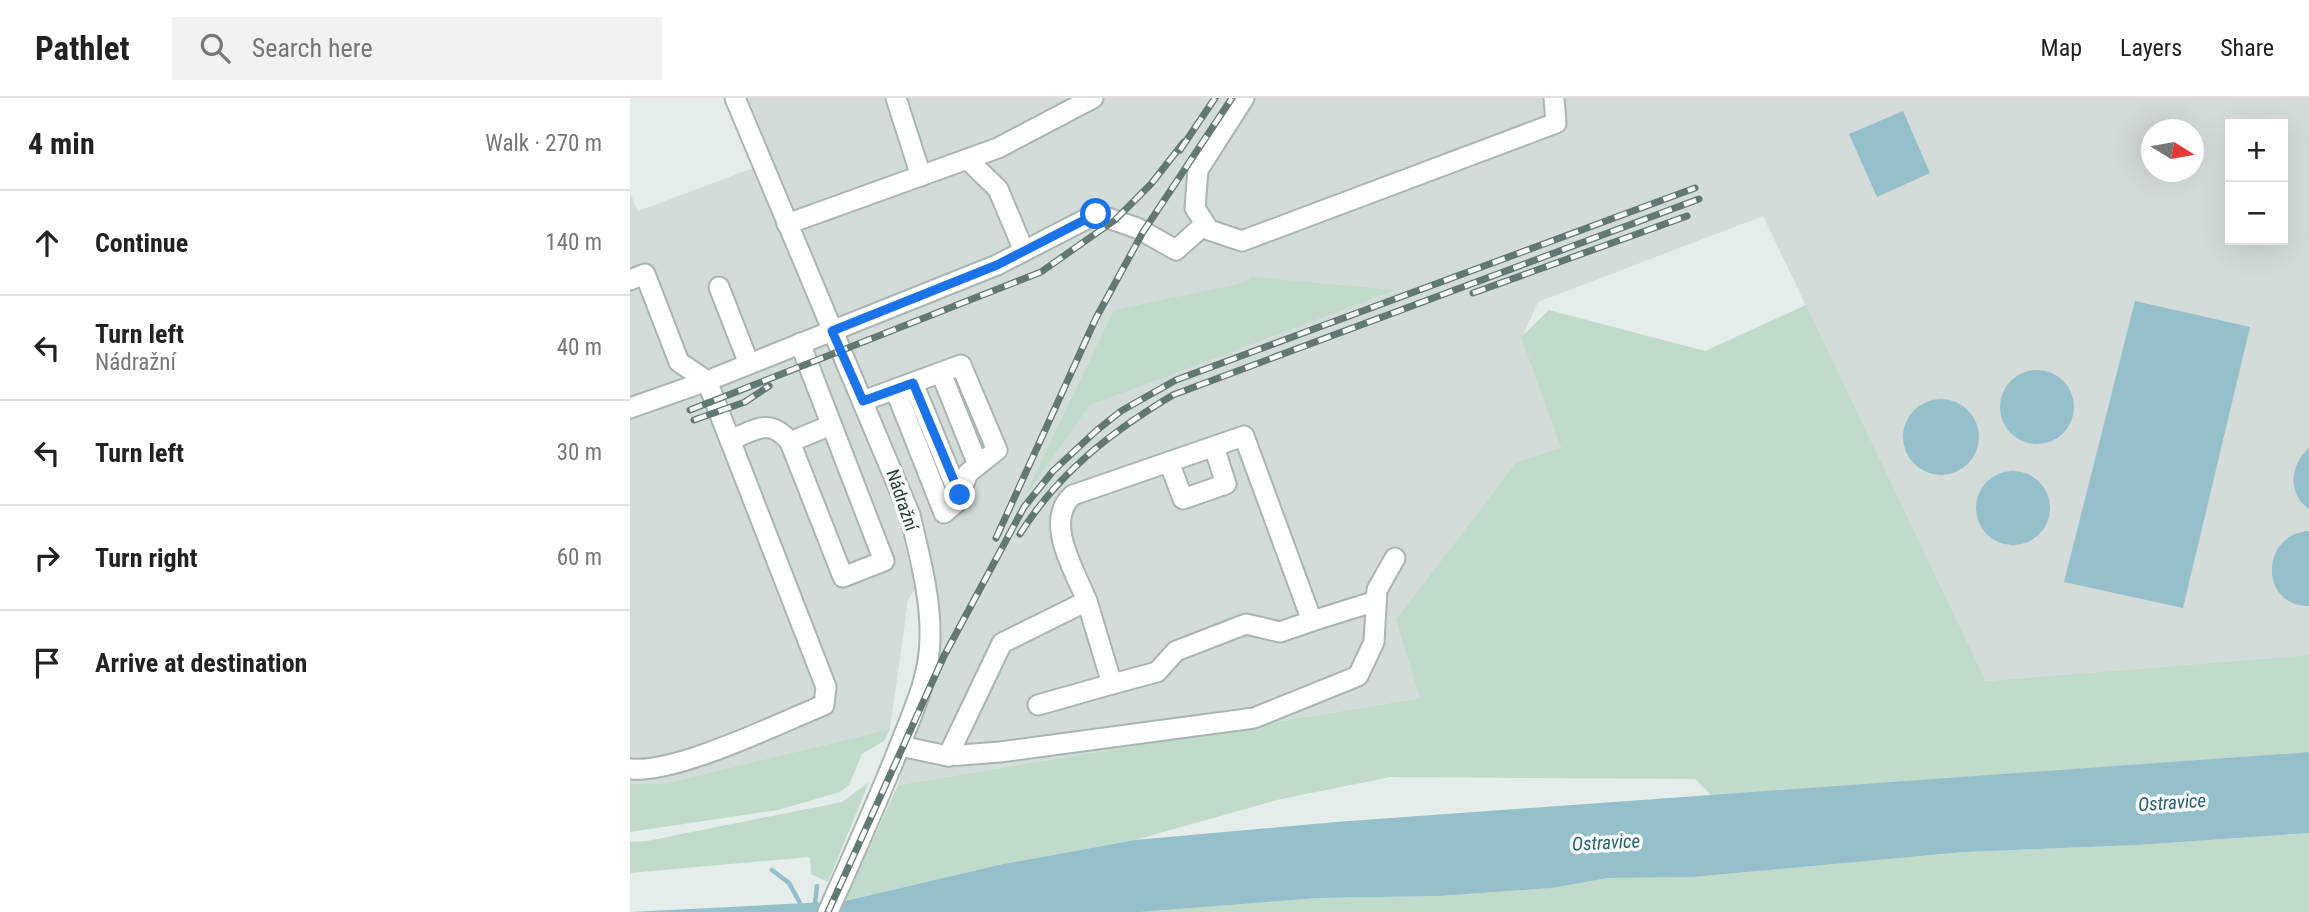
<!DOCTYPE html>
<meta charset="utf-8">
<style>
:root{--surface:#fff;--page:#f2f2f2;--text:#222;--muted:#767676;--line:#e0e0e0}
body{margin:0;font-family:"Roboto Condensed",sans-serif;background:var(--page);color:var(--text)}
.controls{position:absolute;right:21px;top:21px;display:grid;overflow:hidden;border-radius:0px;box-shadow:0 7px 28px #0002}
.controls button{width:63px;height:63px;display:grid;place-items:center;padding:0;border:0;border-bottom:2px solid var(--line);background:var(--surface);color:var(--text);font:35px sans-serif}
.compass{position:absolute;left:1511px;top:21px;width:63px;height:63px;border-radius:50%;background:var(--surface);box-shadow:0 7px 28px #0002;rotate:101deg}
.stop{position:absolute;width:21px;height:21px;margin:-16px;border:5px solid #1a73e8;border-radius:50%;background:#fff}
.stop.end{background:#1a73e8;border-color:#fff;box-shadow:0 2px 7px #0008}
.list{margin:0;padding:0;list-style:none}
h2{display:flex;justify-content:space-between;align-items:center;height:91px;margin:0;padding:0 28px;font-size:30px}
h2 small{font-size:23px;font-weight:400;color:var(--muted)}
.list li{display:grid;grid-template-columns:46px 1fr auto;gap:21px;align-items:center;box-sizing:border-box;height:105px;padding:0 28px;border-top:2px solid var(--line)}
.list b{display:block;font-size:26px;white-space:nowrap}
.list p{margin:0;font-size:23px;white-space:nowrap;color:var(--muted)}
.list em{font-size:23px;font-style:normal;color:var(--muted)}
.icon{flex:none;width:38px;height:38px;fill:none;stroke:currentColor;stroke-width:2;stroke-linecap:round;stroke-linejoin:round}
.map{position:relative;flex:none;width:1679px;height:814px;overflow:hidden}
header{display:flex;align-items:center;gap:42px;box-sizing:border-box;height:98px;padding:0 35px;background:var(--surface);border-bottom:2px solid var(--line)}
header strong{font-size:33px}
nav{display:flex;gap:38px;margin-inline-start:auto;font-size:24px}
.search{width:490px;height:63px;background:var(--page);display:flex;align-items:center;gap:18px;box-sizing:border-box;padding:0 24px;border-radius:0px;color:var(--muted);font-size:26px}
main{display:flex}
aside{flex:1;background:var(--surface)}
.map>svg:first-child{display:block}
</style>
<header>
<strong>Pathlet</strong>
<div class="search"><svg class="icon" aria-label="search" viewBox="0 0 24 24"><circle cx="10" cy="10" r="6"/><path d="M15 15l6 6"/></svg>Search here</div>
<nav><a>Map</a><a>Layers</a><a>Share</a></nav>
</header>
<main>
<aside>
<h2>4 min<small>Walk · 270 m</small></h2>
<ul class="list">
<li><svg class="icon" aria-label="ahead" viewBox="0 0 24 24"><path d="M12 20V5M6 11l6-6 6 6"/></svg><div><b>Continue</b></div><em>140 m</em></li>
<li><svg class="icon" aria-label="left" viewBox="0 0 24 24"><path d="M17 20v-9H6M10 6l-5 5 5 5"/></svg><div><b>Turn left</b><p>Nádražní</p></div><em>40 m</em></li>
<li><svg class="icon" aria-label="left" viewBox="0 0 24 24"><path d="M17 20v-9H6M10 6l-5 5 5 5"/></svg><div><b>Turn left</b></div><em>30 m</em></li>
<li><svg class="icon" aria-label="right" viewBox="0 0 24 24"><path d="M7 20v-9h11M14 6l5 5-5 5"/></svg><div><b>Turn right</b></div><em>60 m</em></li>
<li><svg class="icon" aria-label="arrive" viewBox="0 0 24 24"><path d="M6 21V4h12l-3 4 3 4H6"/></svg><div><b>Arrive at destination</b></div></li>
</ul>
</aside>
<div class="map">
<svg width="1679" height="814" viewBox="0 0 1679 814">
<rect width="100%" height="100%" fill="#e5edea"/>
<g fill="#d4dcd9" fill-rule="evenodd">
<path d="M 118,0 L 1679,0 L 1679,557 L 1356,583 L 1133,118 L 908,204 L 892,240 L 931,350 L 790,600 L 268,687 L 306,553 L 296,447 ZM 1600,26 L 1653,26 L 1653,142 L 1600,142 ZM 1521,32 L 1563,32 L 1563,74 L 1521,74 Z"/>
<polygon points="126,69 269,421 285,491 278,502 260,631 37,685 0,686 0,95 8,113"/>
</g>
<g fill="#c1dbca">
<polygon points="622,179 766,192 460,307 394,399 484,212 613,185"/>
<polygon points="1176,207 1356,583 1679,557 1679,654 1082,698 1065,681 761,679 651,701 505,742 373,766 215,803 268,687 790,600 766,522 886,365 931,350 891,239 919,212 1075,253"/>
<polygon points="260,631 254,643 232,656 219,687 210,694 148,712 0,734 0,686 37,685"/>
<polygon points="239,684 198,784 181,776 180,759 0,775 0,744 17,743 212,704"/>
<polygon points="1679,735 1679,814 510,814 689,800 810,798 922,790 978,780 1063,779 1334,754 1508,747"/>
</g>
<g fill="#94bfcb">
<polygon points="1273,13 1300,75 1247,99 1219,36"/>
<polygon points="1505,203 1620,229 1553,510 1434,484"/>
<circle cx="1407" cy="309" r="37"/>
<circle cx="1311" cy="339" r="38"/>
<path d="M 1679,350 L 1679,411 C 1657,396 1660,366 1679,350 Z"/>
<circle cx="1383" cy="410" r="37"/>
<path d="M 1679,433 L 1679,508 C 1629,508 1630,436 1679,433 Z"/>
<polygon points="1679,654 1679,735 1508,747 1334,754 1063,779 978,780 922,790 810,798 689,800 510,814 0,814 215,803 373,766 505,742 706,724"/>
</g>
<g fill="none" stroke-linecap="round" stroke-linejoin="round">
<g stroke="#94bfcb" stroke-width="4.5">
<polyline points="142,772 159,785 175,814"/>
<polyline points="184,814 187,788"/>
</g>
<g stroke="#a8b5b1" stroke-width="23">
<g id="minor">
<path d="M 105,0 L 280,417 C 289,456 301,499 300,539 C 300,578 284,611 270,647 C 248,703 223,758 198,814"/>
<polyline points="266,0 291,78"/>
<polyline points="614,0 568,72 565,110 579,132 612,143 926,25 924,0"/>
<polyline points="337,61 368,91 394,153"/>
<polyline points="157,126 368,50 463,0"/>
<polyline points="0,182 15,176 49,264 77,283"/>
<polyline points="89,189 119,266"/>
<polyline points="311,275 348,367"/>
<polyline points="283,285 329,397"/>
<polyline points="233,303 331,267 367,352 338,375 327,404 314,415 265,291"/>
<polyline points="0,310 77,283"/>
<path d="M 100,342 C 126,332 139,319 160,344 L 213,479 L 254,463 L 170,245"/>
<polyline points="160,344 201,327"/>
<polyline points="539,364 553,401 596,386 584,349"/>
<polyline points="482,586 527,574 546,553 616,526 650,534 682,523"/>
<polyline points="408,607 482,586 457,503"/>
<polyline points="270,648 318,658 370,654 624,620 728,578 744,544 747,492 765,460"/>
<path d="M 318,658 L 372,545 L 457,503 C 445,473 413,423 443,397 L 614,338 L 682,523 L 746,503"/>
<path d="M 0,671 C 46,676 147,626 194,607 L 196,589 L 77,283 L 367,167 L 466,116 L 507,130 L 546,152 L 575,126"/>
</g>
</g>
<use href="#minor" stroke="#fff" stroke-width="19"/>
<g stroke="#617873" stroke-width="7">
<g id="rail">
<polyline points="550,52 585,0"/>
<polyline points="843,195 1057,118"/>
<polyline points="60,312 411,174 485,122 521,86 554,44"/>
<polyline points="64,322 115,304 139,288"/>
<path d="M 390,436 C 429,374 481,334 543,297 L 1069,101"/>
<polyline points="366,440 466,220 513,134 602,0"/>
<polyline points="198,814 314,558 394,409 423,373 466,333 491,313 546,282 1065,90"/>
</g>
</g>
<use href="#rail" stroke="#f6f9f8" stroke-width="4.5" stroke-dasharray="13" stroke-linecap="butt"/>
</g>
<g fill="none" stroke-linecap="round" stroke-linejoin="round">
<polyline stroke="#1a73e8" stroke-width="9" points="330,397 283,285 233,303 202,233 367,167 466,116"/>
</g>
<g text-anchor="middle" stroke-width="7" stroke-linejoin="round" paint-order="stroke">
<g font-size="18" fill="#263d38" stroke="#f6f9f8">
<text transform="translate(272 402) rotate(71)" y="6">Nádražní</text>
</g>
<g font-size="19" font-style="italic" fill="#276172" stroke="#f6f9f8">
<text transform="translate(1542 704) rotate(-4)" y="7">Ostravice</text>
<text transform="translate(976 744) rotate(-3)" y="7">Ostravice</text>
</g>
</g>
</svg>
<div class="controls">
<button>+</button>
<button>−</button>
</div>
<svg class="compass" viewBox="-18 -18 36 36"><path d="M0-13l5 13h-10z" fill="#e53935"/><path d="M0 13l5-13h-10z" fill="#767676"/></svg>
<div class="stop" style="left:466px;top:116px"></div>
<div class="stop end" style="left:330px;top:397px"></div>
</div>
</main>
